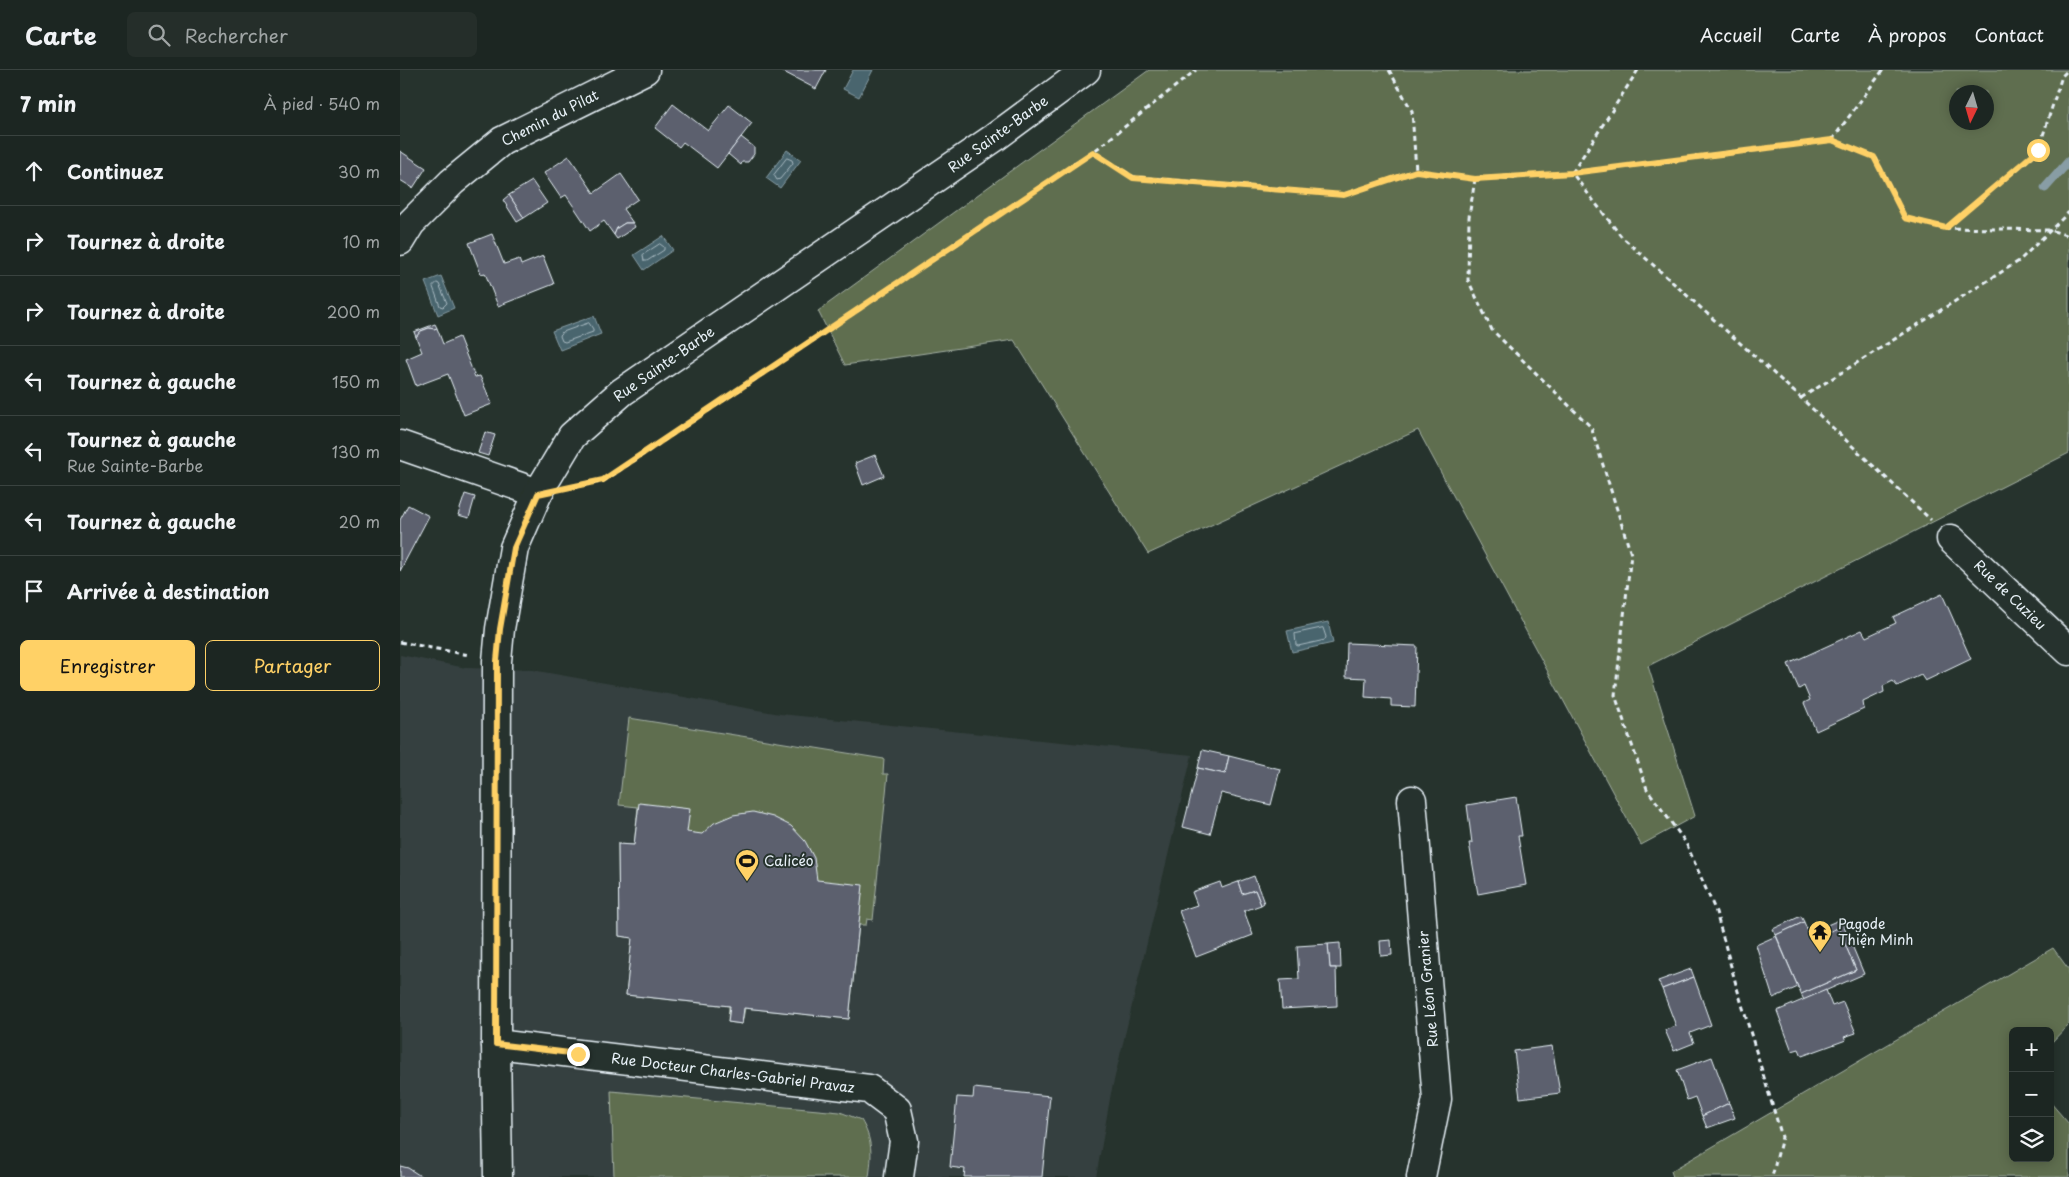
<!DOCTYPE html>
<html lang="fr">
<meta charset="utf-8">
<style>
:root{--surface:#1c2622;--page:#252e2a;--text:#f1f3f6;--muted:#a0a5a5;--line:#3a4340;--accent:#ffd166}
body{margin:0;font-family:"Playpen Sans",sans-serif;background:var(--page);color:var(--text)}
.controls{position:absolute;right:15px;bottom:15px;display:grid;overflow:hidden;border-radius:8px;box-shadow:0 2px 12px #0003}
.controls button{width:45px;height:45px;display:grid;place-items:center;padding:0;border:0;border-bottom:1px solid var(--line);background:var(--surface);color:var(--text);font:25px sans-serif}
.compass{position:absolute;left:1549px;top:15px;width:45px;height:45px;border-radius:50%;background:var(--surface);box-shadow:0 2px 12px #0003;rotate:185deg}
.stop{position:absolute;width:15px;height:15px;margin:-11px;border:4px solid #ffd166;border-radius:50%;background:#fff}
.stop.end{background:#ffd166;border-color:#fff;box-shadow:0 1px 5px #0008}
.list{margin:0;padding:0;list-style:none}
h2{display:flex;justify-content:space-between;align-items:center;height:65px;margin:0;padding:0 20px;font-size:21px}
h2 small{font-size:16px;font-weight:400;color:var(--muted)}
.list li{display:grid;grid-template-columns:32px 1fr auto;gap:15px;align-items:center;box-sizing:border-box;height:70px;padding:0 20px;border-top:1px solid var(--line)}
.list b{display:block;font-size:19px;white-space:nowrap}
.list p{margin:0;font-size:16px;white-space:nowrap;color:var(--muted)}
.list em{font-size:16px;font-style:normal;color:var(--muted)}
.actions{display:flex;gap:10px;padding:15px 20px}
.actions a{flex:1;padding:11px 0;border:1px solid var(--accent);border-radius:8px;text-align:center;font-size:18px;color:var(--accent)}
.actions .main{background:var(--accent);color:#111}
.icon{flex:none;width:28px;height:28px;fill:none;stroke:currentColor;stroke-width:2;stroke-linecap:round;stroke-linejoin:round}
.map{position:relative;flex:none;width:1669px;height:1107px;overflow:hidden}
header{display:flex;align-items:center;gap:30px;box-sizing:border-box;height:70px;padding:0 25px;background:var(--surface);border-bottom:1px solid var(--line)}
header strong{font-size:24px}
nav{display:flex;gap:28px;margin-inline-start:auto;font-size:18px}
.search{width:350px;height:45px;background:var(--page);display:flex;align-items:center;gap:12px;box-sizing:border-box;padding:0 18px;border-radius:8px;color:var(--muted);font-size:19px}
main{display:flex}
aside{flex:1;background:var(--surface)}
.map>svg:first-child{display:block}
</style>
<header>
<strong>Carte</strong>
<div class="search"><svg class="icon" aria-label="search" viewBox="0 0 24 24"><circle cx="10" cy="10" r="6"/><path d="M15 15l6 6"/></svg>Rechercher</div>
<nav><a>Accueil</a><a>Carte</a><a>À propos</a><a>Contact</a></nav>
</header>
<main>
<aside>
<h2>7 min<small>À pied · 540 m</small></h2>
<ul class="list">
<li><svg class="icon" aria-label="ahead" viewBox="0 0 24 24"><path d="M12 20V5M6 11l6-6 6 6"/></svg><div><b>Continuez</b></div><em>30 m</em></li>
<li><svg class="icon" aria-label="right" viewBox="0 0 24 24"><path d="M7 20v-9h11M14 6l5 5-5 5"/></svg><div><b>Tournez à droite</b></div><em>10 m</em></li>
<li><svg class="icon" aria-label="right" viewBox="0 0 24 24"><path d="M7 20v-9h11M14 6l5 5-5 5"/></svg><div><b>Tournez à droite</b></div><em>200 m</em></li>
<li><svg class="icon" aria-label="left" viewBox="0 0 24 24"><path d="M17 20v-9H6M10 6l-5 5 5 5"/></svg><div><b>Tournez à gauche</b></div><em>150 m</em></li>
<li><svg class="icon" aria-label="left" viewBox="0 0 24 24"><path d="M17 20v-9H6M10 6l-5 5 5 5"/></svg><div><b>Tournez à gauche</b><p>Rue Sainte-Barbe</p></div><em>130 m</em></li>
<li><svg class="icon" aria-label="left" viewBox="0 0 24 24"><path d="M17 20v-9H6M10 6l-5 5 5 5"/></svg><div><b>Tournez à gauche</b></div><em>20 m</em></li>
<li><svg class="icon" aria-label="arrive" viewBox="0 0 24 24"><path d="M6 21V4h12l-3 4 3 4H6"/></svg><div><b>Arrivée à destination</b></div></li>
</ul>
<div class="actions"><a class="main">Enregistrer</a><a>Partager</a></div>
</aside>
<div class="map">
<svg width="1669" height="1107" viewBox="0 0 1669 1107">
<rect width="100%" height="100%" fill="#26332d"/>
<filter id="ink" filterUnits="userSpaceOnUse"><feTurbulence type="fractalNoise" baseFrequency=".02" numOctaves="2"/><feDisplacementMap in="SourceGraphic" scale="10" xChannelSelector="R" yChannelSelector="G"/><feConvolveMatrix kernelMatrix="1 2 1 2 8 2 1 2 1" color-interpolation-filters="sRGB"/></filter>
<g filter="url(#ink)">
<polygon fill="#364140" points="0,585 66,598 132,600 380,644 792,685 711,1023 696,1107 0,1107"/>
<g fill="#5f6e50" stroke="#a4b0a4" fill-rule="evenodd">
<path d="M 749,0 L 1669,0 L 1669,383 L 1248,596 L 1295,746 L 1241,775 L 1018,360 L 748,484 L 614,270 L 445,295 L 418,241 ZM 1556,22 L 1586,22 L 1586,52 L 1556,52 Z"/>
<polygon points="229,648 484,689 483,704 488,704 473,850 467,849 466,855 459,855 449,949 345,938 342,954 328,952 329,936 226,925 232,868 219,866 218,774 234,775 238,737 219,735"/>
<polygon points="1653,878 1669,900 1669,954 1650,974 1650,961 1613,961 1613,1088 1650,1088 1650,1032 1669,1054 1669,1107 1273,1107 1271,1101"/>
<path d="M 211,1021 L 440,1042 L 461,1050 C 473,1070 472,1085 469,1107 L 214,1107 Z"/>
</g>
<g fill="#48656e" stroke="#889da5">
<polygon points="453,0 473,0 459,27 443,19"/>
<polygon points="387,80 401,90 380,118 366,108"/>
<polygon points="263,166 273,180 244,200 234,185"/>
<polygon points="41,206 54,238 38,245 25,212"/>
<polygon points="194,246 201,264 160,280 152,261"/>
<polygon points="928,552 933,573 892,582 887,561"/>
</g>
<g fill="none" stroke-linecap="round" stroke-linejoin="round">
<g stroke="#a8b9c1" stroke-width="1">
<polygon points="387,88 392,90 393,93 380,109 377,110 374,105"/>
<polygon points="260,174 264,177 264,180 247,191 244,191 243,185"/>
<polygon points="37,213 39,214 47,233 43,237 40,236 33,217"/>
<polygon points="189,253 193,259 193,262 165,272 162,271 160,266 161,263"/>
<polygon points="923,558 926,567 925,570 898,576 896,575 895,564"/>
</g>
<polyline stroke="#889da5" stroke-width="9" points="1645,118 1669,91"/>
</g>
<g fill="#5c616e" stroke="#e8f1f8">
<polygon points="380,0 426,0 416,19"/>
<polygon points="273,34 308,61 329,35 352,53 317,98 283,72 279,77 255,58"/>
<polygon points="341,67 354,77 354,84 348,92 342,92 341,95 328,84"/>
<polygon points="0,81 26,98 13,118 0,110"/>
<polygon points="169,86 194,123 221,104 238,129 223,139 233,153 225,153 217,158 214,165 204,151 190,161 166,125 161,128 144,103"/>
<polygon points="132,111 147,133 124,148 109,125"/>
<polygon points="109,125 124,148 117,152 103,130"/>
<polygon points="225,153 233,153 235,157 217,169 214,165 217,158"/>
<polygon points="92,164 104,194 119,189 121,195 143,186 154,214 98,236 85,203 81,204 69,173"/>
<polygon points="35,254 37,258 34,259 29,258 21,261 16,267 14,262"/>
<polygon points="29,258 34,259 37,258 43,274 59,267 75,307 80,306 92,334 64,345 48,304 16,316 6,289 22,282 16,267 21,261"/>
<polygon points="85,362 95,365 88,386 78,383"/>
<polygon points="475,385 484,406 463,415 455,393"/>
<polygon points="65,424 75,427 69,448 58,445"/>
<polygon points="8,435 29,446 0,501 0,450"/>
<polygon points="1542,524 1571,589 1525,611 1521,605 1497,616 1493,611 1483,616 1484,622 1463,632 1464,639 1416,661 1404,633 1410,630 1404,616 1399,619 1388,594 1462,560 1466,567 1496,553 1493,547"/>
<polygon points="947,573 1017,576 1015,637 991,636 991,629 965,627 966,608 946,607"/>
<polygon points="802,680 829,686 825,704 798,698"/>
<polygon points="829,686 880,699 871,735 821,723 810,764 783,757 798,698 825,704"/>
<polygon points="1116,727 1122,766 1118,766 1126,815 1078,824 1069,773 1072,773 1067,735"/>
<polygon points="239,733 290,739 287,762 302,764 314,753 333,745 353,742 373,747 391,756 405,771 414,788 417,810 463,815 449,949 344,938 342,954 328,952 330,936 226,925 232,868 219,866 218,774 234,775"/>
<polygon points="854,806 864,833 861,835 855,820 842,824 838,812"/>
<polygon points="820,812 822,818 838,812 842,824 855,820 861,835 844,841 853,865 796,887 779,841 797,835 792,822"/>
<polygon points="1401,846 1404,852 1376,865 1373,859"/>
<polygon points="1441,849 1464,904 1404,930 1401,924 1456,900 1438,858 1411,869 1409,863"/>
<polygon points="1404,852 1411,869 1438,858 1456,900 1401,924 1376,865"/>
<polygon points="1376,866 1398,917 1373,928 1356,875"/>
<polygon points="991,870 992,885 981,886 980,871"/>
<polygon points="940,873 941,898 930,898 928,874"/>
<polygon points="928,874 930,898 936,898 937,936 882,939 880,910 899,909 897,876"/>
<polygon points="1291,899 1294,907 1262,919 1258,911"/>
<polygon points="1294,907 1311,955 1290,963 1294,973 1274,981 1265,960 1276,956 1262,919"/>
<polygon points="1426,920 1432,936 1443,932 1456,963 1444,967 1446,970 1402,986 1399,979 1392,981 1377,941"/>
<polygon points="1152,976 1160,1023 1120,1028 1114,981"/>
<polygon points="1312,987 1329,1033 1302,1046 1295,1027 1287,1030 1277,1000"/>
<polygon points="574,1018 650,1026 642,1107 564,1107 565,1099 550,1097 557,1027 573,1028"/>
<polygon points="1329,1033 1335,1048 1307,1058 1302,1046"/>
<polygon points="0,1096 8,1098 22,1107 0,1107"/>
</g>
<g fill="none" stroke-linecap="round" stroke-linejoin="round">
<g stroke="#e8f1f8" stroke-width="31">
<g id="minor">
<polyline points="0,171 11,153 52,112 102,71 245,0"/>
<polyline points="0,375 138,423"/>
<polyline points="1551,469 1669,581"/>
<polyline points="1012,730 1037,1029 1021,1107"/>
<polyline points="96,974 469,1019 497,1040 504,1071 499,1107"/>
<polyline points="98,1107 96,974 97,591 100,559 114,478 138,423 172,366 222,322 594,68 686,0"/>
</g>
</g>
<g stroke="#e8f1f8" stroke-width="3" stroke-dasharray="5 4" stroke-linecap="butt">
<polyline points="989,0 1012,41 1016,101"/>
<polyline points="1238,0 1172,103 1221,166 1401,328 1531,450"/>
<polyline points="1432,70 1483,0"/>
<polyline points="693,82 733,107 944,125 1016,101 1075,109 1172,103 1432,70 1475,87 1505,148 1546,158 1650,160 1669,166"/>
<polyline points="1075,109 1069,147 1068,210 1092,260 1191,357 1231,484 1215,625 1247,719 1286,773 1316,842 1337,918 1382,1067 1372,1107"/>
<polyline points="1547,157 1638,81 1662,6 1668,0"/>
<polyline points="1401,328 1619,191 1669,142"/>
<polyline points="176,416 203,411 693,82 796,0"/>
<polyline points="0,572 69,585"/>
</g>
<use href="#minor" stroke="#26332d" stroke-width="28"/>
</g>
</g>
<g fill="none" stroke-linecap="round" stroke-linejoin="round" filter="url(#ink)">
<polyline stroke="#ffd166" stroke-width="6" points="178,984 96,974 97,591 100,559 114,478 138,424 203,410 693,82 733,108 944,125 1016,101 1075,109 1172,103 1432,70 1474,87 1505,148 1546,158 1638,80"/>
</g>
<defs>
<g id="stadium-pin" transform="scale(1.25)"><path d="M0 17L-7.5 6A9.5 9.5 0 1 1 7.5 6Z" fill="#ffd166" stroke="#26332d"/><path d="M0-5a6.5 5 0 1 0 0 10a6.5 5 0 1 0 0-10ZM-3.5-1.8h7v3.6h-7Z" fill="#111"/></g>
<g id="temple-pin" transform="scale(1.25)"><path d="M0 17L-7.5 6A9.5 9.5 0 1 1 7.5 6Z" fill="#ffd166" stroke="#26332d"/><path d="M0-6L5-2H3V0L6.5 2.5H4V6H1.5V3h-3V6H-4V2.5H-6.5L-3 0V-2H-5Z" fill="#111"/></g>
</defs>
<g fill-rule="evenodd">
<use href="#stadium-pin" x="347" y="791"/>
<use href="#temple-pin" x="1420" y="862"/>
</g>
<g text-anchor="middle" stroke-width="4" stroke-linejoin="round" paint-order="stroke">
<g font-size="14" fill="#e8f1f8" stroke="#26332d">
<text transform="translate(150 48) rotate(-27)" y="5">Chemin du Pilat</text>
<text transform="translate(598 64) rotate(-36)" y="5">Rue Sainte-Barbe</text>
<text transform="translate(264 294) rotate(-35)" y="5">Rue Sainte-Barbe</text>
<text transform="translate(1610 525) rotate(44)" y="5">Rue de Cuzieu</text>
<text transform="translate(1028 919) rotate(-95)" y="5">Rue Léon Granier</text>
<text transform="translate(333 1003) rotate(7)" y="5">Rue Docteur Charles-Gabriel Pravaz</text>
</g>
<g font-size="14" fill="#e8f1f8" stroke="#26332d" text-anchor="start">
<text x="364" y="796">Calicéo</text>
<text x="1438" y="859">Pagode<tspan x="1438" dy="16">Thiện Minh</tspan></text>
</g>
</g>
</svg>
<div class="controls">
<button>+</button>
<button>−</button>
<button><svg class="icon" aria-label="layers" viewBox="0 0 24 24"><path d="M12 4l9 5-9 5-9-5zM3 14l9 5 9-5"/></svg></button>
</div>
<svg class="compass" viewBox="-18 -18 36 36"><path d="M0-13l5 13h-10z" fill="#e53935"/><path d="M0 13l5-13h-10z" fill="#a0a5a5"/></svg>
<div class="stop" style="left:1638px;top:80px"></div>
<div class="stop end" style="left:178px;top:984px"></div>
</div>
</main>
